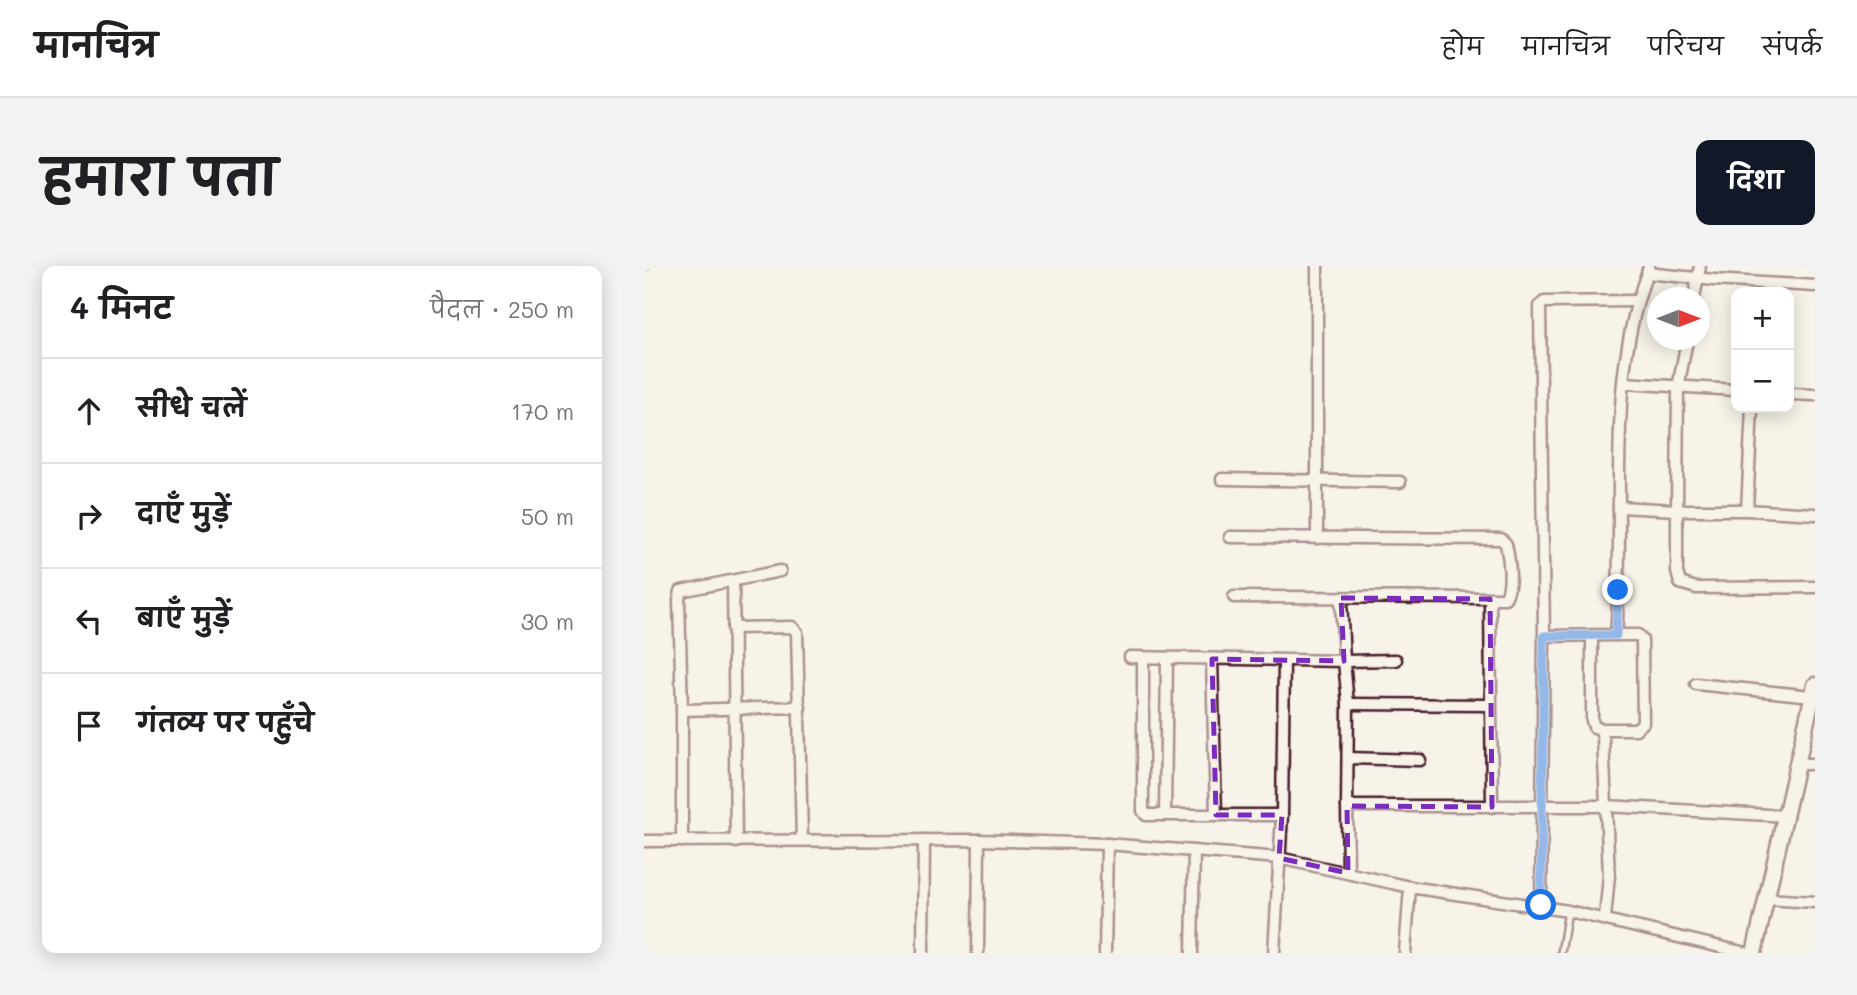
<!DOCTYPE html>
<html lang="hi">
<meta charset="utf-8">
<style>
:root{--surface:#fff;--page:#f2f2f2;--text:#202124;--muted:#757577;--line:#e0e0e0;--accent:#111827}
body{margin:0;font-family:Mali,"Playpen Sans Deva",sans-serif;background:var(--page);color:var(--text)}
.controls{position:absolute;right:21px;top:21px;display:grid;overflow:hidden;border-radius:14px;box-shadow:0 4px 18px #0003}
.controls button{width:63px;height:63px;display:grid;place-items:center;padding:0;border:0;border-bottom:2px solid var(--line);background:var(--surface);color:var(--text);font:35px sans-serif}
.compass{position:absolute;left:1003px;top:21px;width:63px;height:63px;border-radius:50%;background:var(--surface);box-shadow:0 4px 18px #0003;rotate:90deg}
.stop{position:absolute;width:21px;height:21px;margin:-16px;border:5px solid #1a73e8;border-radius:50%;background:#fff}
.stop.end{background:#1a73e8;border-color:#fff;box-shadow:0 2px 7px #0008}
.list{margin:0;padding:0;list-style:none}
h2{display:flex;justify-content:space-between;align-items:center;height:91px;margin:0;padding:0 28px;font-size:30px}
h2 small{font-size:23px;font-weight:400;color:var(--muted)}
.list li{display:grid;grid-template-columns:46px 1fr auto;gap:21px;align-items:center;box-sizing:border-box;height:105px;padding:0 28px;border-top:2px solid var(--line)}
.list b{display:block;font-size:26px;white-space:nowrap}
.list em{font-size:23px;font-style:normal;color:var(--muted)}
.icon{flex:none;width:38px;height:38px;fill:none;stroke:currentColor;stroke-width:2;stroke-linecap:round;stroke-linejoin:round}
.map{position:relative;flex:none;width:1171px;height:687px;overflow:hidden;border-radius:14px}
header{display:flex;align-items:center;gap:42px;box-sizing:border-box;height:98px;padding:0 35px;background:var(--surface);border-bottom:2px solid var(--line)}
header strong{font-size:33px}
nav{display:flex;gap:38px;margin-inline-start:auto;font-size:24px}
.intro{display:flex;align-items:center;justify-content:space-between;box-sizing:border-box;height:168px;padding:0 42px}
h1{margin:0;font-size:49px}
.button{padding:18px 32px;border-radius:14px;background:var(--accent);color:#fff;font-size:24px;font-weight:700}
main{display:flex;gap:42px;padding:0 42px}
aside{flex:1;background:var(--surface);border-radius:14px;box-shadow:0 4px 18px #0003}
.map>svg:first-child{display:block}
</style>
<header>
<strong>मानचित्र</strong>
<nav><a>होम</a><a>मानचित्र</a><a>परिचय</a><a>संपर्क</a></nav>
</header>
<div class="intro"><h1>हमारा पता</h1><a class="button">दिशा</a></div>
<main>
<aside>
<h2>4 मिनट<small>पैदल · 250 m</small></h2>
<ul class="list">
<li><svg class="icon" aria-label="ahead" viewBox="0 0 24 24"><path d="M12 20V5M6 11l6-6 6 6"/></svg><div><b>सीधे चलें</b></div><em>170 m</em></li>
<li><svg class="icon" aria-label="right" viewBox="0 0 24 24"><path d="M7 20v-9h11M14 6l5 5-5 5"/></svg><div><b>दाएँ मुड़ें</b></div><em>50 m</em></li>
<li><svg class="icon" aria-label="left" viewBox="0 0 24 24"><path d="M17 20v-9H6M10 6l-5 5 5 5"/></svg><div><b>बाएँ मुड़ें</b></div><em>30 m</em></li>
<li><svg class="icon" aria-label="arrive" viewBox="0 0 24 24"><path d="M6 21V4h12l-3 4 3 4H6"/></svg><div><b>गंतव्य पर पहुँचे</b></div></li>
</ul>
</aside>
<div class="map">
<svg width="1171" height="687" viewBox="0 0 1171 687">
<rect width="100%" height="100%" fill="#f7f3e8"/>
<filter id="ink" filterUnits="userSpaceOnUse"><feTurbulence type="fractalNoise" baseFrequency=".0143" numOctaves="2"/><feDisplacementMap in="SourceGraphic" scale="14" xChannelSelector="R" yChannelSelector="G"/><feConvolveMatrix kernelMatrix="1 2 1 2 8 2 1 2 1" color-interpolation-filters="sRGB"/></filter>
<g filter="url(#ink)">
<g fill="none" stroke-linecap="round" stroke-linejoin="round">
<g stroke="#4a1f2b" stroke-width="10">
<g id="lane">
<polyline points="0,2 2,0"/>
<polyline points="917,687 924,645"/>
</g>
</g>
<g stroke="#4a1f2b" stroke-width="15">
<g id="street">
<polyline points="673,0 673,272"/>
<polyline points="1005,0 1003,7 1070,14 1171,20"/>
<polyline points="1050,32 1056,0"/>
<polyline points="1043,74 1034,122 1033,244 1103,244 1108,142"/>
<polyline points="980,117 1092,124"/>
<polyline points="1145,128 1171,129"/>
<polyline points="578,213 756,216"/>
<polyline points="975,241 1033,244 1033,306 1036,317 1052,322 1171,321"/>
<polyline points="1103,244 1171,248"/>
<path d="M 586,271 L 857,273 L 862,278 C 865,292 869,319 861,332 L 590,331"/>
<polyline points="136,305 37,325 35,333 38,444 156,441"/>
<polyline points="89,315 92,576"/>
<polyline points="697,332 700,395 752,394"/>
<polyline points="846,333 848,541"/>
<polyline points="89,362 148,361 153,366 158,574"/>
<polyline points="900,370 896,40 900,36 992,35"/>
<polyline points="948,370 948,455 950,461 957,463 959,472 965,609 961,653"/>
<polyline points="486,391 700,395 704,438 703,540 962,540 1143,550"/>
<polyline points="499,391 499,545 502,549 521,549"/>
<polyline points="523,392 521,549 638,549"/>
<polyline points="568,393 572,549"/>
<polyline points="1052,418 1168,430"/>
<polyline points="704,438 846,439"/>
<polyline points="957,463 992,463 999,457 998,374 994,369 972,369"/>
<polyline points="704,492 776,494"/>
<polyline points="1153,498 1171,498"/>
<polyline points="703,540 704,607"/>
<polyline points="0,575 335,574 463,578 635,592 766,621 924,645 1102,687"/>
<polyline points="38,575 38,444"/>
<polyline points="1122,633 1171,636"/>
<path d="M 897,639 L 900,370 L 972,369 C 982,249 960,123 1003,7"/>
<polyline points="279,687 280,574"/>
<polyline points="334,687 335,574"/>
<polyline points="461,687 463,578"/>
<polyline points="548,687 550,585"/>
<polyline points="630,687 638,549 640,396"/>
<polyline points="761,687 766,621"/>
</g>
</g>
<g stroke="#4a1f2b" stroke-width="19">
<polyline id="secondary" points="1110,687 1171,419"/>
</g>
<use href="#lane" stroke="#f7f3e8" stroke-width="5"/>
<use href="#street" stroke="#f7f3e8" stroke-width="10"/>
<use href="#secondary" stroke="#f7f3e8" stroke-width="14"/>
</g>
</g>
<g fill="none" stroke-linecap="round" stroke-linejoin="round" filter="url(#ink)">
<polyline stroke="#1a73e8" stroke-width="9" points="897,639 900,370 972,369 974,324"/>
</g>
<path d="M0 0H1171V687H0ZM 697,332 L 846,333 L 848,541 L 703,540 L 704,607 L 635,592 L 638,549 L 572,549 L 568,393 L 700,395 Z" fill="#f7f3e8" fill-opacity=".55" fill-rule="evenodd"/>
<path fill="none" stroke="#7b2cbf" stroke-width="5" stroke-dasharray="14 9" stroke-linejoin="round" d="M 697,332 L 846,333 L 848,541 L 703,540 L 704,607 L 635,592 L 638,549 L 572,549 L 568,393 L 700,395 Z"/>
</svg>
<div class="controls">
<button>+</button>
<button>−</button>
</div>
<svg class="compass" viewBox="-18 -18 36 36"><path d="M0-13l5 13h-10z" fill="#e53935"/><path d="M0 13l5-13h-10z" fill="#757577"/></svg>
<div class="stop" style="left:897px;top:639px"></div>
<div class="stop end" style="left:974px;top:324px"></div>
</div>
</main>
